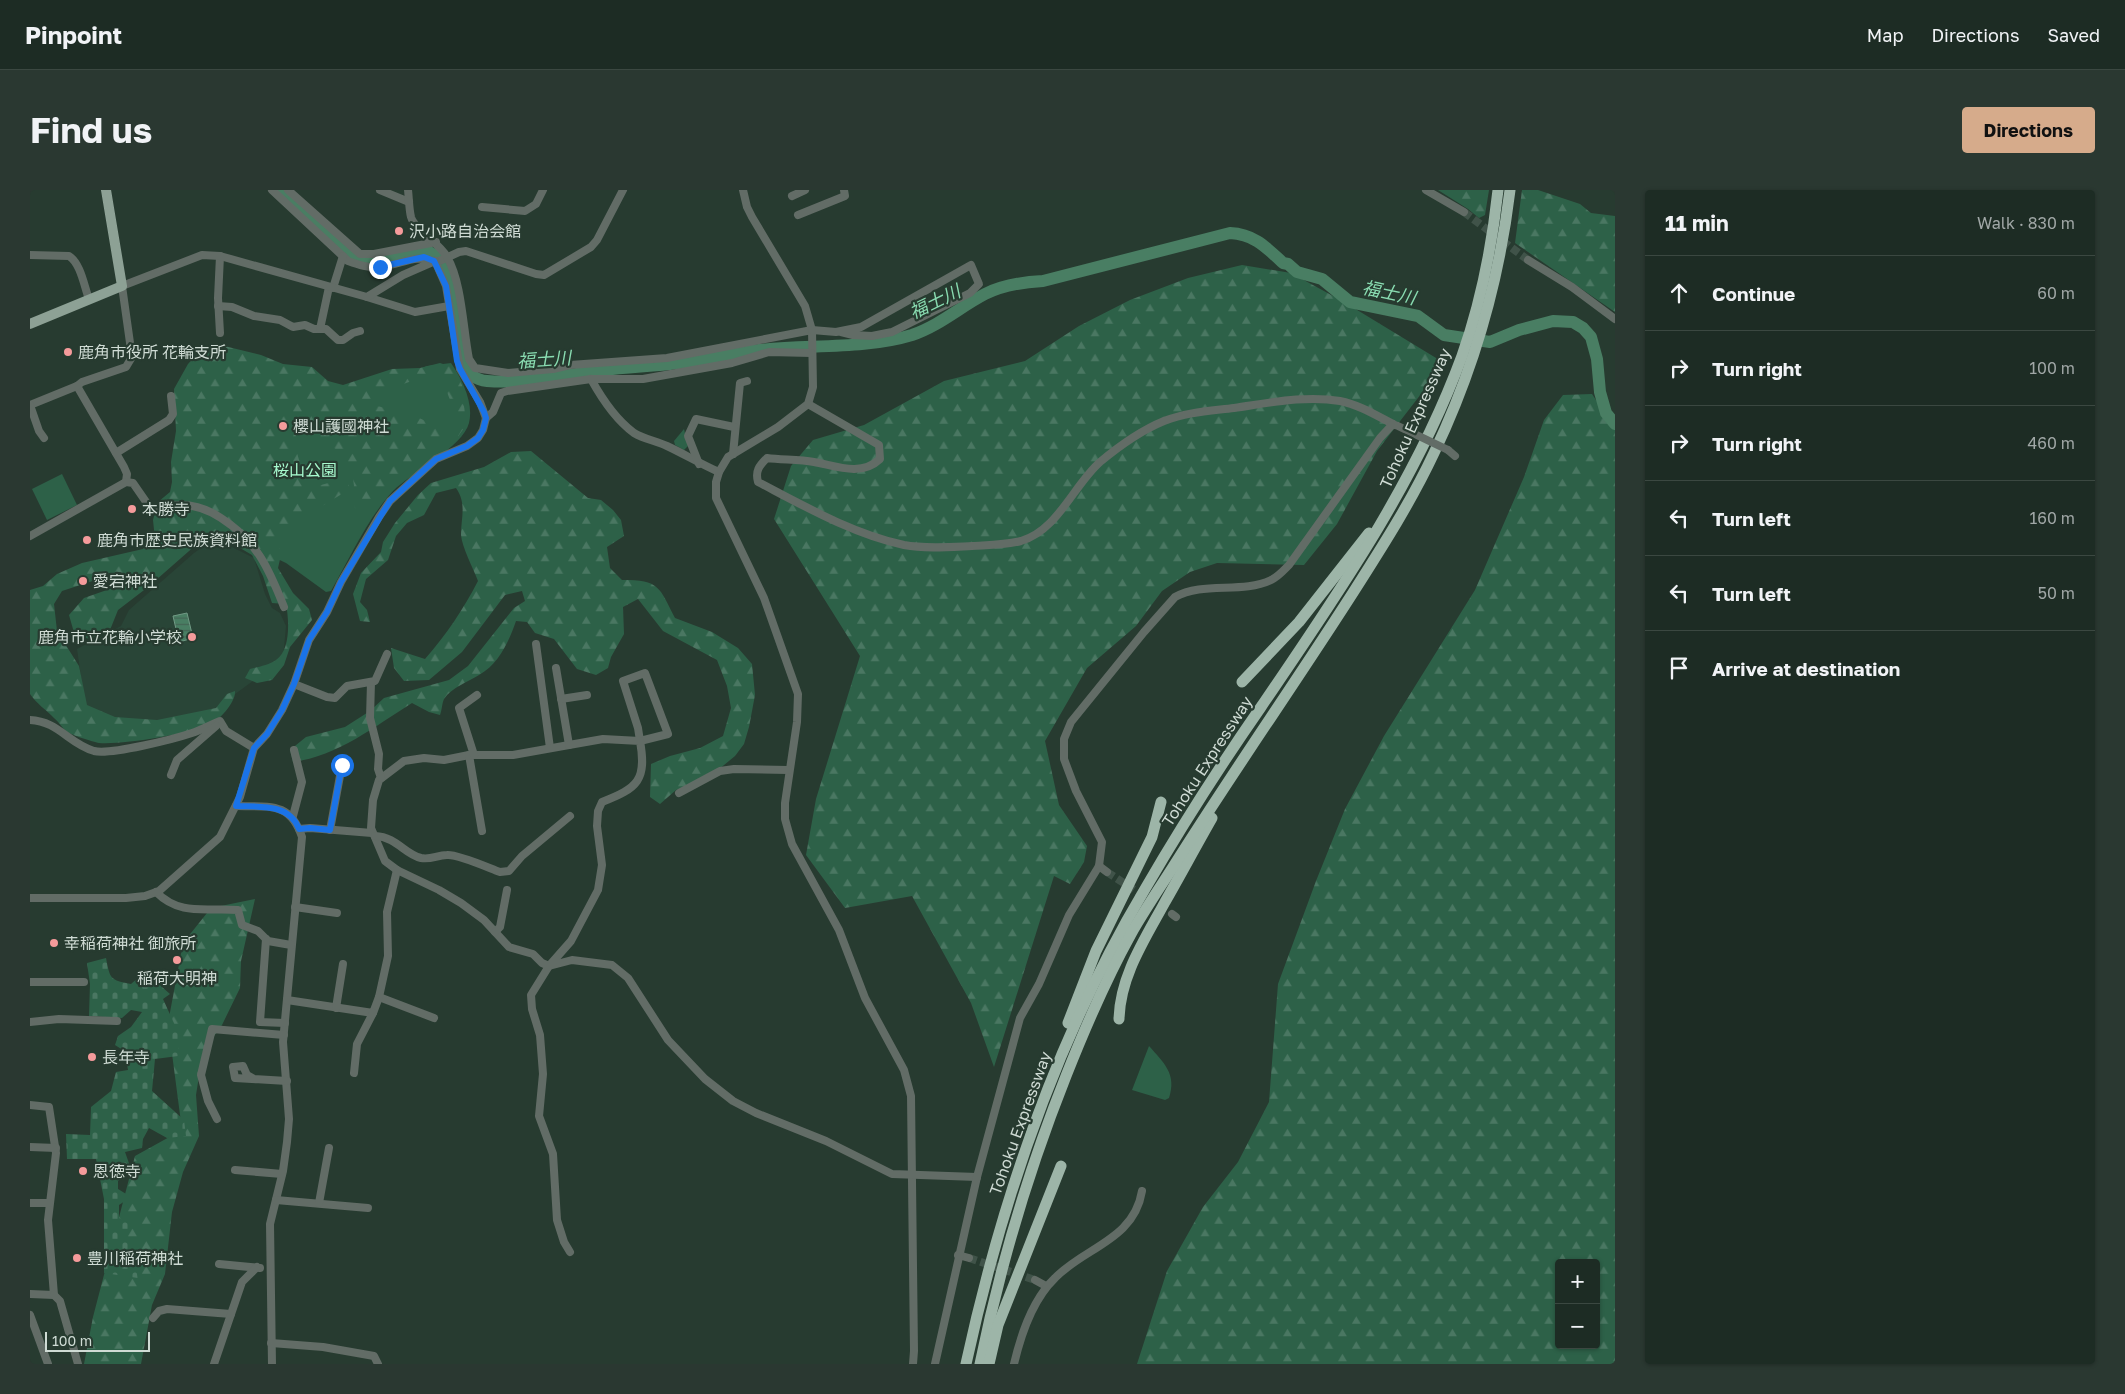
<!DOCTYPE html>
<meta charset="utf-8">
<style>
:root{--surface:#1d2c24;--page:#2a3831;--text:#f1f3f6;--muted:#a0a7a6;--line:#3b4841;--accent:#d6ab8b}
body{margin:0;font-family:"Golos Text","Noto Sans JP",sans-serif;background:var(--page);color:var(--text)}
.controls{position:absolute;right:15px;bottom:15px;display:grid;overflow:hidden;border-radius:5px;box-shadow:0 1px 4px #0004}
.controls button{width:45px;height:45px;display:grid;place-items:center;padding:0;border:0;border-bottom:1px solid var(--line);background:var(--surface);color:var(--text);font:25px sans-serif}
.scale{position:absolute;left:15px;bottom:12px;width:105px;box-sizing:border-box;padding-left:5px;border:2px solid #cfdbd4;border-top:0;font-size:14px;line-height:18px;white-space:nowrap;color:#cfdbd4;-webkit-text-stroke:4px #273b30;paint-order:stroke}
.stop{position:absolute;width:15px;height:15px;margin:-11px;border:4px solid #1a73e8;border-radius:50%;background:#fff}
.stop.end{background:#1a73e8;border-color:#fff;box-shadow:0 1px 5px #0008}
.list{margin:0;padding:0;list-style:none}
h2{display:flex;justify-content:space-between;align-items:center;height:65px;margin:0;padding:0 20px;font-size:21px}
h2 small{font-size:16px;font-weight:400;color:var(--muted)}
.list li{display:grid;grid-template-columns:32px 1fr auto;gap:15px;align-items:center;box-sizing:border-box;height:75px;padding:0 20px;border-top:1px solid var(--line)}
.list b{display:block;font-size:19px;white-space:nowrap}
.list em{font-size:16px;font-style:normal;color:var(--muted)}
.icon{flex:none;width:28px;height:28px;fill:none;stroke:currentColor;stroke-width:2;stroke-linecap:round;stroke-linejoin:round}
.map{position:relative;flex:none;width:1585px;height:1174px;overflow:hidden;border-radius:5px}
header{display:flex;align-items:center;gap:30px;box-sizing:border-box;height:70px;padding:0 25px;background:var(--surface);border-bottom:1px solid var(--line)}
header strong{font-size:24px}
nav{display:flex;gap:28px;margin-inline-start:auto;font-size:18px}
.intro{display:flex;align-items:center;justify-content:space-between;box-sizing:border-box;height:120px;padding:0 30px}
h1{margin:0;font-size:35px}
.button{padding:12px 22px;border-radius:5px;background:var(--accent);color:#111;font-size:18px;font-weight:700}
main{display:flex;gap:30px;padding:0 30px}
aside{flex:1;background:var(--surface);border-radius:5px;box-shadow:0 1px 4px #0004}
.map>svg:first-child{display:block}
</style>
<header>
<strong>Pinpoint</strong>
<nav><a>Map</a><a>Directions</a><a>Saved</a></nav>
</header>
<div class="intro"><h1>Find us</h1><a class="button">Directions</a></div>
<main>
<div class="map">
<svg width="1585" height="1174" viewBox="0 0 1585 1174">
<defs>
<pattern id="forest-firs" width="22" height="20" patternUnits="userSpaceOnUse" patternTransform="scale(1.25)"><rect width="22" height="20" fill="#2d6148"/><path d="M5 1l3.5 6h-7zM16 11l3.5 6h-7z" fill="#4a7762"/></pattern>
<pattern id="cemetery-stones" width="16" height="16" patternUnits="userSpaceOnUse" patternTransform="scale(1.25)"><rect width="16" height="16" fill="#2d6148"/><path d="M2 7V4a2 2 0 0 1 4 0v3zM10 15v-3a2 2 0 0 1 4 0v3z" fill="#4a7762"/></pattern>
<pattern id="water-rules" width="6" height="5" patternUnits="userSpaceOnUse" patternTransform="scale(1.25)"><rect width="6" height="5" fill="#497e63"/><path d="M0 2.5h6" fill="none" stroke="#456655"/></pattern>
</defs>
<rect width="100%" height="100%" fill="#273b30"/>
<polygon fill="#294537" points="190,351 224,368 235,404 242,418 250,423 256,436 253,469 182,521 82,541 57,529 47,459 91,436 99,420 164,363 178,353"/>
<g fill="#2d6148">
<path d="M 421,173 C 432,189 444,213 439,233 C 433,257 381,283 363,301 C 337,329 320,368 301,401 L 296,402 L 256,373 L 235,363 L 150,265 L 397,176 Z"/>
<polygon points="654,239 658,256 654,260 645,255 644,251"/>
<polygon points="32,284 47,315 17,330 2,299"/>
<path d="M 1119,856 C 1134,873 1147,884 1139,908 L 1135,910 L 1102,900 Z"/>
</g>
<g fill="url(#forest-firs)" fill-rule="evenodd">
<polygon points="1408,0 1459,0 1455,25 1449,28 1438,19"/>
<polygon points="1492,0 1508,0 1550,14 1561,23 1585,26 1585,122 1485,53"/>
<polygon points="1212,75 1261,83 1314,112 1411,171 1391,204 1347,261 1307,334 1274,375 1187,373 1160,382 1132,401 1106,436 1057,478 1015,551 1029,615 1057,656 1054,672 1040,694 1024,686 964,877 941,813 882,706 815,718 776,665 786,609 830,466 744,329 761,276 783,250 834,235 914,191 995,171 1049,136 1100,110 1158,88"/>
<path d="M 190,155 L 231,165 L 253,174 L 282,177 L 298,191 L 313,195 L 362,179 L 390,178 L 410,173 L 422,177 L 432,195 L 436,235 L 427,248 C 425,241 427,239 427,233 C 426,223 415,197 411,187 C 386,186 368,195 348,209 L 347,216 C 376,223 392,226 417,244 L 417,252 L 355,299 L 337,319 L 334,320 L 325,318 L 322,303 L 324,296 L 323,288 L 312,263 L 294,252 L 284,249 L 280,242 L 274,240 L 266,244 C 265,267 271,283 291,295 L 317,288 L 319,295 L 315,302 L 260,336 L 247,350 L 251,365 L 248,378 L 263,403 L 279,419 L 282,430 L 260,457 L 254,475 L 242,490 L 227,493 L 215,488 L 220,479 C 228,477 239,475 246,470 C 261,460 259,429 256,414 L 242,413 L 233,386 L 222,365 L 188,345 L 175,347 L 118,397 L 88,420 L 80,440 L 61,449 L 45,446 L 39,425 L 54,408 L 94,394 L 97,385 L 90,382 L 32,401 L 24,414 L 27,441 L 49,476 L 57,515 L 85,527 L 127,530 L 186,518 L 197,504 L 205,501 C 206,512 189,531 179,535 C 159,544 91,555 69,553 C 63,552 42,545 37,542 C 32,538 29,532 24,528 C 15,519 7,514 0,504 L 0,400 L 13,396 L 27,384 L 52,373 L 113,359 L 125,349 L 123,330 L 128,312 L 140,302 L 142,292 L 141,272 L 146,241 L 144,199 L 158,174 L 171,160 Z"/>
<path d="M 1562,204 L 1585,239 L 1585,1174 L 1107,1174 L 1137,1081 L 1173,1017 L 1208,972 L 1239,912 L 1248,794 L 1286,691 L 1315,619 L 1354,546 L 1445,400 L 1494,287 L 1514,230 L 1533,205 ZM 1529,1073 L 1566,1073 L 1566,1155 L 1529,1155 Z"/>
<path d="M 501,261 L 558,308 L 571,310 L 583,320 L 591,330 L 594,346 L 577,357 L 580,378 L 592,390 C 630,390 629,397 645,428 L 682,442 L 708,458 L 722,474 L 725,505 L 719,537 L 714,554 L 705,566 L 677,589 L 646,600 L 630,614 L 620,607 L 621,574 L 640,566 L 670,558 L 693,546 L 701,518 L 697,496 L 687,470 L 633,441 L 608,409 L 593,417 L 594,444 L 581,467 L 578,478 L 566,485 L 547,479 L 524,449 L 505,443 L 497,432 L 486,431 C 479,451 469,474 449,485 C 438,492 422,497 414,509 C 412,513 412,520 410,525 L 399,522 L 382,513 C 345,536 308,566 263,572 L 260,560 L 276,547 L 315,537 L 340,521 L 354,508 L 419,490 L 438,476 L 484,418 L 495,411 L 492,401 L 475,405 L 432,462 L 399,490 L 374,491 L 364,478 L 361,458 L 395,469 C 416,445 433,420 448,391 C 443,378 432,357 431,345 C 431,327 437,314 426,298 L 406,303 L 394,325 L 377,333 L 366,346 L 358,370 L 336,389 L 330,412 L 337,420 L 340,432 L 330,431 L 323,404 L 331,383 L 351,362 L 353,352 L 365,333 L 388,305 L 401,293 L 454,277 L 481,262 Z"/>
<polygon points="225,709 211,771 210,798 192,835 173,861 166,905 169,946 153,982 142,1022 135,1084 122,1115 111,1174 54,1174 63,1127 105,966 152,940 138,833 153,753 181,718"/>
</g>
<path fill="url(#cemetery-stones)" d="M 76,768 C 80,789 80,790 101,794 L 115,782 L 140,804 L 133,809 L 148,842 L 148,866 L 125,869 L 122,901 L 154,930 L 156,946 L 137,948 L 119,938 L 113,949 L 112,958 L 95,962 L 101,979 L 88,991 L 88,999 L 101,1007 L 89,1015 L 89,1028 L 101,1035 L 97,1046 L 108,1088 L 74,1083 L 74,1009 L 66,969 L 37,969 L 36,944 L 60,945 L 61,917 L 81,901 L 86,882 L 98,880 L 96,862 L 85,855 L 88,846 L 101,837 L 112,822 L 101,820 L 92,828 L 59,826 L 60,794 L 57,773 Z"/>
<polygon fill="url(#water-rules)" stroke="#719a85" points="157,423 163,448 149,452 143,426"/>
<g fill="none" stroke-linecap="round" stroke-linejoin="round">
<path stroke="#497e63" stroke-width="12" d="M 251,0 C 268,17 286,33 304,50 C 310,55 315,62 321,66 C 365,89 396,25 421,92 L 434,174 C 439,184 445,190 457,191 C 495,194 535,185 573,180 C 599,177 624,176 649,173 C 673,169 696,164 720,161 C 772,154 833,160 882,145 C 909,136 930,117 955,104 C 973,95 993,92 1013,91 L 1200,43 C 1224,44 1236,57 1253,73 L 1258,74 L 1267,82 L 1292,89 L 1320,112 L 1388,126 L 1414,145 L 1460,152 L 1489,140 L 1523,131 L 1543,132 L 1553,138 L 1561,147 L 1567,169 L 1570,202 L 1576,223 L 1585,234"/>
<g stroke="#405349" stroke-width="8" stroke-dasharray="8 4" stroke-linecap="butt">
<polyline points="1434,22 1498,70"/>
<polyline points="1077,682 1115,707"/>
<polyline points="939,1068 1005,1090"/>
</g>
<g stroke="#626c66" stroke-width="8">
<path d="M 242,0 L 318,71 C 329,75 338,78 349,77 C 372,75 384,63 407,72 L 429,62 L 436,61 L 506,84 L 514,85 L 561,57 L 567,50 L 593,0"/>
<polyline points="258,0 330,64 344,64 406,52"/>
<polyline points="350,0 379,12"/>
<path d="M 378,0 C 379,8 379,19 381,27 C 385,41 409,52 417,67 C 432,92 433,139 439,169 L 445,178 L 478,183 L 523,179 L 540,175 L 637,168 L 782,140"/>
<polyline points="713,0 717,17 722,27 775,116 782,140 783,197 778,214 748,237 698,267 689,282 686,292 686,308 734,408 768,504 767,532 755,613 755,629 762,654 809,740 835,808 874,880 881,906 884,1161 883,1174"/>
<polyline points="1396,0 1434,22"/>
<polyline points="762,6 775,0"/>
<polyline points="452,17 495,21 506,14 513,0"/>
<polyline points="768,25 815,6 814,0"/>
<path d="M 0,65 L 39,66 C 51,74 54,96 59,109"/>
<polyline points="1498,70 1542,97 1585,129"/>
<polyline points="303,98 313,66"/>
<polyline points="337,107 385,122 419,116"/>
<polyline points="188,116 202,117 224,126 250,130 263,137 275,135 284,139 290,139 299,97"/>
<polyline points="290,139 296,139 308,150 313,150 323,143 330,141"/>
<polyline points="782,140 806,142 831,137 941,75 949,94 940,103 862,142 842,146 823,145 811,142"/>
<polyline points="190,143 188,108 190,66"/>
<path d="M 561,189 C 572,209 585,229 604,243 C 614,249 626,251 637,256 C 654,264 671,274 689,282"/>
<polyline points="47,196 94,277 97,284 96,292"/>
<path d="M 778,214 L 849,255 L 850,269 C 831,287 806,276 784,272 C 769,269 752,270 737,268 C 729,276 725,281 728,292 C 774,316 823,344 874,355 C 895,359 920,357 942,356 C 957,355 975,355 991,351 C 1028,340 1043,296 1070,272 C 1088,257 1112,240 1134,231 C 1157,222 1180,221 1204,218 C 1239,213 1275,205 1310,211 C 1330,215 1347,226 1365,235"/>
<polyline points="0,215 47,196 52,192 96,177 102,167 92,96 172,65 190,66 337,107 373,85 405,71"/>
<polyline points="0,215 9,241 14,248"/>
<polyline points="456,228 463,222 471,203 477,201 561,189 613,189 702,173 739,162 781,163"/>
<polyline points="1418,260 1425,266"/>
<polyline points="86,263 139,230 143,224 141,206"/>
<polyline points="703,264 710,193 717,191"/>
<polyline points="669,274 658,246 666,229 704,237"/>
<path d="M 0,346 L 96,292 L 103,293 L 121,319 C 131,318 141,315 151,315 C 166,315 179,320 191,328 C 227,351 239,379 254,417"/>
<polyline points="506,454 520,558"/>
<polyline points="526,478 539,555 483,565 439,565 414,570 394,568 374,571 349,590 343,610 341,638 355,671 367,680 409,700 431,713 454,730 479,757 503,764 512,773 519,776 542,770 582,775 598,788 638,850 675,889 703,911 726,923 796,951 862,984 947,987"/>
<polygon points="615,483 638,544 610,551 608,538 593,491"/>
<polyline points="341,492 340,528 349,564 348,579 351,588"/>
<polyline points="264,494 297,507 305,508 317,496 345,491 357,464"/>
<polyline points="531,509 557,505"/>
<path d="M 0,530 C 28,531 39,554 64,561 C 81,565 144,549 162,543 C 171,540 180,535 190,531 L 196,541 L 224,558"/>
<path d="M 539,555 L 573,549 L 610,551 C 617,590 608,598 572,612 L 568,621 L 567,636 L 572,675 L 568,700 L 541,751 L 519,776 L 501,805 L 502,819 L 510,845 L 513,884 L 509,926 L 523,964 L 527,1030 L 534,1052 L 540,1062"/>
<polyline points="439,565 452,641"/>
<polyline points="444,565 429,518 447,505"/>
<polyline points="141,585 147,570 186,536"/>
<polyline points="649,603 690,581 704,579 758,580"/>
<path d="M 206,616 C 239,617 260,611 272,647 L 253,852 L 259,929 L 257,952 L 253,981 L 240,1034 L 242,1174"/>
<polyline points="263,626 272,592 264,560"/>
<polyline points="269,639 280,638 342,643"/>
<polyline points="300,640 312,575"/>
<path d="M 345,646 C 367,647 374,664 391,668 C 401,670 407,665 417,665 C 428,664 459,678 470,682 L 479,681 L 492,666 L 540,626"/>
<polyline points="1069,676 1077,682"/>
<path d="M 126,702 C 151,727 177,717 208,720 L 212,735 L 228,741 L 238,751 L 261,755"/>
<polyline points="0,708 96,708 115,706 129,701 190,647 210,607 224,558 237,544 252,520 264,494 279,450 297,422 311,392 349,327 360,311 406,269 437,256 448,248 453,240 456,228 450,212 430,179 416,96 405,71"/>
<polyline points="265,717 307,723"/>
<polyline points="1142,724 1146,727"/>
<polyline points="465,742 470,737 477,700"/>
<polyline points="236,749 230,832 255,833"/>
<polyline points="0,792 54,792"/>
<polyline points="349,807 404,828"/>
<polyline points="257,810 343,823 349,807 358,766 357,722 367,680"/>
<polyline points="306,818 313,774"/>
<polyline points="0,832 29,829 87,831"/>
<polyline points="324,883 327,854 343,823"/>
<polyline points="224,889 217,885 213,876 203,877 205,888 257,891"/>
<polyline points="0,915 19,917 26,963 18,1030 24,1105 0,1104"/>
<polyline points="187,929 178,911 171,885 182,839 254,845"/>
<polyline points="0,957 26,958"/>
<polyline points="205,980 252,984"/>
<polyline points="246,1010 338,1018"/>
<polyline points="0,1013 19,1013"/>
<polyline points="289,1013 299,958"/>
<polyline points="928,1065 939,1068"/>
<polyline points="189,1074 230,1078"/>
<polyline points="1005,1090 1016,1096"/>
<polyline points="24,1105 30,1111 48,1174"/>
<polyline points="0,1125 18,1174"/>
<polyline points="123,1128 129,1121 137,1119 201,1124"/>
<polyline points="241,1153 293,1157 344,1166 348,1174"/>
<polyline points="184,1174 212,1092 227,1077"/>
<path d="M 905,1174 L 947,987 L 990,828 L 1009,794 L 1039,725 L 1069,676 L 1072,652 L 1046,601 L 1034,569 L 1034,549 L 1041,532 L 1114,442 L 1145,407 C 1173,391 1212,404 1241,390 C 1248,387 1254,380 1259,375 L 1350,248 L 1363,234"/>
<path d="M 984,1174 C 991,1144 1002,1110 1025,1088 C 1055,1057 1104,1050 1112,1001"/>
</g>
<polyline stroke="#8da195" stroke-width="10" points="0,134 92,96 76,0"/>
<g stroke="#9db5a8" stroke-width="11">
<polyline points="1212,492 1269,432 1339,343"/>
<path d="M 1089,829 C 1090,786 1115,749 1135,712 C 1151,684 1166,656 1182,628"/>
<polyline points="1038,833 1066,761 1122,647 1131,612"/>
<path d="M 936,1174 C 972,1008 1028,845 1115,699 C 1151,637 1190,576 1231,517 C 1307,405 1385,294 1432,166 C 1451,112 1462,56 1468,0"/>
<path d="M 950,1174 C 970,1076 999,979 1036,886 C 1055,838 1076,789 1101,744 C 1114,721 1129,699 1143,677 C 1202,583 1266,492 1326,398 C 1354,354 1382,310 1404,263 C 1444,179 1469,92 1480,0"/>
<polyline points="959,1174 968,1135 1031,976"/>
</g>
<polyline stroke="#626c66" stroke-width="8" points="1368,236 1418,260"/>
</g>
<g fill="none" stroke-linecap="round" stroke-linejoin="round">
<path stroke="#1a73e8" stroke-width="6" d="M 312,575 L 300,640 L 280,638 L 269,639 C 259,613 230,617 206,616 L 224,558 L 237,544 L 252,520 L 264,494 L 279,450 L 297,422 L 311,392 L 350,327 L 360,311 L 406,269 L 437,256 L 448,248 L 453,240 L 456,228 L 454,222 L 430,179 L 427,171 L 416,96 L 404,71 L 394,67 L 350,77"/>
</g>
<g fill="#f59b9b" stroke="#273b30" stroke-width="2">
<circle cx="369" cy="41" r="5"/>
<circle cx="38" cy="162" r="5"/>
<circle cx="253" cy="236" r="5"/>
<circle cx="102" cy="319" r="5"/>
<circle cx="57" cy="350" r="5"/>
<circle cx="53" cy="391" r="5"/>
<circle cx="162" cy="447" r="5"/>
<circle cx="24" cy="753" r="5"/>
<circle cx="147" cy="770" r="5"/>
<circle cx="62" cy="867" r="5"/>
<circle cx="53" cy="981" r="5"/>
<circle cx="47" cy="1068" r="5"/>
</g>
<g text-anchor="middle" stroke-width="4.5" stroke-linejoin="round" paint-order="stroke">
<g font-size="16" fill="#cfdbd4" stroke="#273b30" text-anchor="start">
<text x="379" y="47">沢小路自治会館</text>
<text x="48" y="168">鹿角市役所 花輪支所</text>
<text x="263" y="242">櫻山護國神社</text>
<text x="112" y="325">本勝寺</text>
<text x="67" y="356">鹿角市歴史民族資料館</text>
<text x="63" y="397">愛宕神社</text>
<text x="152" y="453" text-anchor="end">鹿角市立花輪小学校</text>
<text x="34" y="759">幸稲荷神社 御旅所</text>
<text x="147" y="794" text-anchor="middle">稲荷大明神</text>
<text x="72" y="873">長年寺</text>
<text x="63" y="987">恩徳寺</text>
<text x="57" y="1074">豊川稲荷神社</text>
</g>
<g font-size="16" fill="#cfdbd4" stroke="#273b30">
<text transform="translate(1385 228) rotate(-66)" y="6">Tohoku Expressway</text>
<text transform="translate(1177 571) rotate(-57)" y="6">Tohoku Expressway</text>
<text transform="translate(990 933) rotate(-70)" y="6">Tohoku Expressway</text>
</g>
<g font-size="16" fill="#a7face" stroke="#273b30">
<text x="275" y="286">桜山公園</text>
</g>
<g font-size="18" font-style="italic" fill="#89dcb1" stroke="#273b30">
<text transform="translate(1359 103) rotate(12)" y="6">福士川</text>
<text transform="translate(905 112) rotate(-26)" y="6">福士川</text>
<text transform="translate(514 170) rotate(-4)" y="6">福士川</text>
</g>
</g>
</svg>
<div class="controls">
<button>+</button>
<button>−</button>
</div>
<div class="scale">100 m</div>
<div class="stop" style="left:312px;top:575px"></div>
<div class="stop end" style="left:350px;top:77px"></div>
</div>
<aside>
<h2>11 min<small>Walk · 830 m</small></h2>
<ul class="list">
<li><svg class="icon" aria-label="ahead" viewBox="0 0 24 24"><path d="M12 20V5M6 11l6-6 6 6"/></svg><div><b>Continue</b></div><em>60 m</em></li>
<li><svg class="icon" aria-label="right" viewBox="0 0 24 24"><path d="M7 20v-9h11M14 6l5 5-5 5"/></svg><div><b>Turn right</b></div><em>100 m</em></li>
<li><svg class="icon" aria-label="right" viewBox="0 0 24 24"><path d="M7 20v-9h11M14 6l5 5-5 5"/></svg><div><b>Turn right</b></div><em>460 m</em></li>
<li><svg class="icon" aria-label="left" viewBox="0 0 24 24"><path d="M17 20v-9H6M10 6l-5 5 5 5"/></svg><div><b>Turn left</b></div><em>160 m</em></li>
<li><svg class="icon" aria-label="left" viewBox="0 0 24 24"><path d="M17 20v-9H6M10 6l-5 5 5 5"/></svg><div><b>Turn left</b></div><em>50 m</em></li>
<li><svg class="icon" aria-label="arrive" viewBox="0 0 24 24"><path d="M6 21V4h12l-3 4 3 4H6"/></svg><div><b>Arrive at destination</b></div></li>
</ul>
</aside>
</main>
